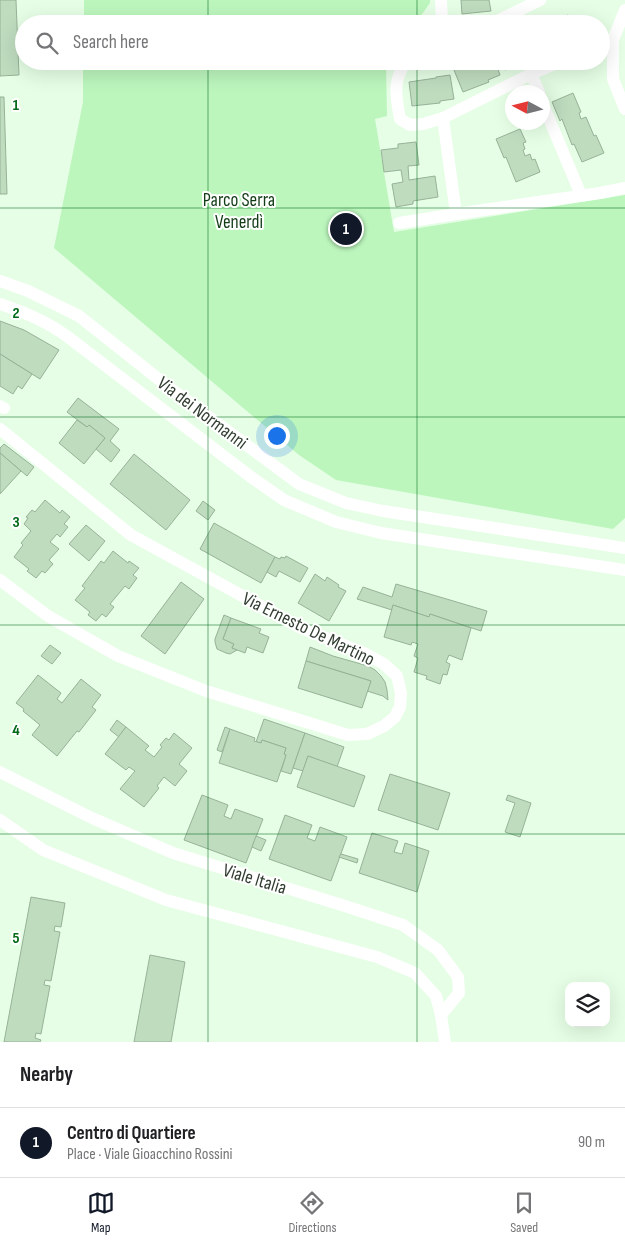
<!DOCTYPE html>
<meta charset="utf-8">
<style>
:root{--surface:#fff;--page:#f2f2f2;--text:#202124;--muted:#757577;--line:#e0e0e0;--accent:#111827}
body{margin:0;font-family:"Sofia Sans Condensed",sans-serif;background:var(--page);color:var(--text)}
.controls{position:absolute;right:15px;bottom:15px;display:grid;overflow:hidden;border-radius:10px;box-shadow:0 5px 20px #0002}
.controls button{width:45px;height:45px;display:grid;place-items:center;padding:0;border:0;border-bottom:1px solid var(--line);background:var(--surface);color:var(--text);font:25px sans-serif}
.compass{position:absolute;left:505px;top:85px;width:45px;height:45px;border-radius:50%;background:var(--surface);box-shadow:0 5px 20px #0002;rotate:277deg}
.you{position:absolute;left:276px;top:435px;width:18px;height:18px;margin:-12px;border:4px solid #fff;border-radius:50%;background:#1a73e8;box-shadow:0 0 0 8px #1a73e833}
.badge{display:grid;place-items:center;width:32px;height:32px;border-radius:50%;background:var(--accent);color:#fff;font-size:16px;font-weight:700}
.pin{position:absolute;translate:-50% -50%;border:2px solid #fff;box-shadow:0 1px 5px #0006}
.list{margin:0;padding:0;list-style:none}
h2{display:flex;justify-content:space-between;align-items:center;height:65px;margin:0;padding:0 20px;font-size:21px}
h2 small{font-size:16px;font-weight:400;color:var(--muted)}
.list li{display:grid;grid-template-columns:32px 1fr auto;gap:15px;align-items:center;box-sizing:border-box;height:70px;padding:0 20px;border-top:1px solid var(--line)}
.list b{display:block;font-size:19px;white-space:nowrap}
.list p{margin:0;font-size:16px;white-space:nowrap;color:var(--muted)}
.list em{font-size:16px;font-style:normal;color:var(--muted)}
.icon{flex:none;width:28px;height:28px;fill:none;stroke:currentColor;stroke-width:2;stroke-linecap:round;stroke-linejoin:round}
.map{position:relative;flex:none;width:625px;height:1042px;overflow:hidden}
.search{position:absolute;background:var(--surface);box-shadow:0 5px 20px #0002;left:15px;right:15px;top:15px;height:55px;display:flex;align-items:center;gap:12px;box-sizing:border-box;padding:0 18px;border-radius:28px;color:var(--muted);font-size:19px}
.sheet{height:135px;background:var(--surface)}
nav{display:flex;justify-content:space-around;align-items:center;box-sizing:border-box;height:70px;border-top:1px solid var(--line);background:var(--surface);font-size:14px;color:var(--muted)}
nav a{display:grid;justify-items:center;gap:2px}
nav .on{color:var(--accent)}
.map>svg:first-child{display:block}
</style>
<div class="map">
<svg width="625" height="1042" viewBox="0 0 625 1042">
<rect width="100%" height="100%" fill="#e6fee6"/>
<g fill="#bcf6bd">
<polygon points="84,0 430,0 430,3 415,24 84,24"/>
<polygon points="83,61 387,61 386,63 387,116 375,119 394,232 625,195 625,518 613,529 336,480 299,455 54,248 83,102"/>
</g>
<g fill="#bfdcbf" stroke="#96b297">
<polygon points="0,0 16,0 19,75 0,76"/>
<polygon points="461,0 489,0 491,11 462,14"/>
<polygon points="568,15 571,24 545,24"/>
<polygon points="474,61 495,61 500,75 488,80 489,82 463,92 454,70"/>
<polygon points="502,61 530,61 505,70"/>
<polygon points="450,75 454,99 440,101 440,103 412,106 409,82 436,78 436,77"/>
<polygon points="573,93 581,112 579,113 581,119 586,117 594,136 596,135 604,153 582,162 574,144 572,145 562,119 560,121 552,102"/>
<polygon points="0,97 4,97 7,194 0,194"/>
<polygon points="520,129 526,142 523,143 525,149 523,150 525,156 530,154 532,160 535,159 540,172 516,182 506,157 504,158 496,139"/>
<polygon points="416,142 419,165 408,166 409,180 435,176 438,197 413,201 413,204 396,207 392,184 403,182 401,170 384,172 381,150 398,148 398,144"/>
<polygon points="0,321 24,330 59,350 40,379 0,354"/>
<polygon points="0,354 32,374 22,389 18,386 13,394 0,386"/>
<polygon points="78,398 119,429 110,441 120,450 111,462 96,449 105,438 89,425 87,427 67,412"/>
<polygon points="77,420 87,427 89,425 105,438 84,464 59,443"/>
<polygon points="4,444 34,467 27,476 0,453 0,448"/>
<polygon points="0,453 21,471 0,494"/>
<polygon points="134,454 190,500 166,530 110,484"/>
<polygon points="45,500 60,513 62,510 70,517 64,524 68,527 60,537 57,534 50,542 59,549 49,560 53,564 45,573 42,571 36,578 27,571 29,569 14,557 23,545 21,543 31,531 24,524 28,518 26,517 32,510 35,512"/>
<polygon points="203,501 215,510 208,520 196,511"/>
<polygon points="214,523 275,557 261,583 200,549"/>
<polygon points="86,525 105,541 89,561 69,544"/>
<polygon points="113,551 128,563 129,561 139,568 133,575 137,578 129,589 125,586 110,604 114,607 106,617 102,614 96,621 88,615 90,612 75,600 85,588 82,586 101,561 104,563"/>
<polygon points="286,556 308,568 300,582 279,571 276,577 267,572 275,557 280,559 281,557 285,558"/>
<polygon points="315,574 325,581 327,577 339,585 338,587 346,591 329,621 298,603"/>
<polygon points="181,582 204,599 165,654 141,636"/>
<polygon points="396,584 487,611 481,631 430,614 429,617 393,605 392,610 357,599 363,587 392,597"/>
<polygon points="393,605 429,617 430,614 471,628 462,660 449,655 446,662 450,664 447,675 443,674 440,684 426,679 427,676 414,672 418,658 414,656 418,644 412,642 411,645 384,637"/>
<polygon points="224,615 231,618 223,639 234,644 232,648 237,650 230,654 226,653 217,649 215,642 215,639"/>
<polygon points="231,618 261,629 259,633 269,637 263,653 247,647 245,653 232,648 234,644 223,639"/>
<polygon points="50,645 61,653 52,664 41,656"/>
<polygon points="310,647 333,656 368,666 375,670 381,676 385,682 387,690 388,700 383,696 367,691 371,681 306,661"/>
<polygon points="306,661 371,681 362,708 298,688"/>
<polygon points="38,675 61,693 57,699 62,703 81,679 101,695 92,707 96,710 79,732 77,731 57,756 32,735 40,725 23,711 24,709 16,703"/>
<polygon points="264,719 305,733 291,774 281,771 286,755 284,754 286,748 262,740 261,743 256,742"/>
<polygon points="117,720 126,727 119,737 110,730"/>
<polygon points="126,727 149,746 145,750 154,757 162,747 160,745 166,738 169,740 174,733 192,748 179,764 187,771 175,786 164,777 157,786 159,788 144,807 120,789 135,771 129,767 126,770 105,754"/>
<polygon points="225,727 230,729 222,752 217,750"/>
<polygon points="230,729 255,738 254,741 261,743 262,740 286,748 284,754 286,755 277,782 219,763"/>
<polygon points="305,733 344,747 337,767 308,756 303,771 293,768"/>
<polygon points="308,756 365,776 354,807 297,787"/>
<polygon points="390,774 450,793 438,830 378,810"/>
<polygon points="202,795 228,805 224,816 231,819 235,809 263,819 246,863 184,840"/>
<polygon points="508,795 531,803 520,837 505,832 515,803 506,800"/>
<polygon points="285,815 312,825 307,838 315,841 320,827 347,837 331,881 269,859"/>
<polygon points="372,833 398,841 394,852 402,854 405,843 429,851 417,892 359,873"/>
<polygon points="256,836 266,840 261,851 252,847"/>
<polygon points="341,854 358,859 357,863 339,857"/>
<polygon points="31,897 65,903 61,927 55,926 54,931 60,932 51,981 45,980 44,985 50,986 41,1034 36,1033 35,1038 41,1040 40,1042 4,1042"/>
<polygon points="150,955 185,962 171,1042 134,1042"/>
</g>
<g fill="none" stroke-linecap="round" stroke-linejoin="round">
<g stroke="#fff" stroke-width="12">
<polyline points="441,0 442,20"/>
<polyline points="625,10 613,40 613,79 625,109"/>
<polyline points="491,24 540,0"/>
<path d="M 406,61 C 392,83 396,95 400,119 L 410,125 L 423,124 L 443,118 L 531,74 L 562,61"/>
<polyline points="531,74 539,92"/>
<polyline points="542,102 581,195"/>
<polyline points="443,118 456,214 600,193 625,188"/>
<polyline points="399,223 456,214"/>
<polyline points="0,281 28,291 79,316 166,385 299,484 346,503 383,511 625,548"/>
<path d="M 0,304 C 26,313 46,321 68,337 L 251,477 L 284,500 L 336,522 L 381,533 L 625,570"/>
<polyline points="0,406 4,408"/>
<polyline points="0,429 131,535 301,628 364,653 384,664 397,676 401,693 400,707 395,717 384,726 367,734 348,735 206,691 118,656 48,616 0,580"/>
<polyline points="0,772 92,818 173,853 345,906 403,925 438,950 458,977 459,993 441,1015"/>
<polyline points="0,820 43,850 166,900 377,957 415,973 436,996 441,1015 445,1042"/>
</g>
</g>
<path fill="none" stroke="#006a19" stroke-width="1" stroke-opacity="0.55" d="M 208,0 L 208,24M 417,0 L 417,24M 208,61 L 208,1042M 417,61 L 417,1042M 0,208 L 625,208M 0,417 L 625,417M 0,625 L 625,625M 0,834 L 625,834"/>
<g text-anchor="middle" stroke-width="4" stroke-linejoin="round" paint-order="stroke">
<g font-size="19" fill="#133d17" stroke="#fff">
<text x="239" y="206">Parco Serra<tspan x="239" dy="22">Venerdì</tspan></text>
</g>
<g font-size="19" fill="#333f33" stroke="#fff">
<text transform="translate(203 412) rotate(37)" y="7">Via dei Normanni</text>
<text transform="translate(309 628) rotate(26)" y="7">Via Ernesto De Martino</text>
<text transform="translate(255 878) rotate(17)" y="7">Viale Italia</text>
</g>
</g>
<g font-size="16" text-anchor="middle" font-weight="bold" fill="#006a19" stroke="#fff" stroke-width="4" stroke-linejoin="round" paint-order="stroke">
<text x="16" y="110">1</text>
<text x="16" y="318">2</text>
<text x="16" y="527">3</text>
<text x="16" y="735">4</text>
<text x="16" y="943">5</text>
</g>
</svg>
<div class="controls">
<button><svg class="icon" aria-label="layers" viewBox="0 0 24 24"><path d="M12 4l9 5-9 5-9-5zM3 14l9 5 9-5"/></svg></button>
</div>
<svg class="compass" viewBox="-18 -18 36 36"><path d="M0-13l5 13h-10z" fill="#e53935"/><path d="M0 13l5-13h-10z" fill="#757577"/></svg>
<div class="you"></div>
<div class="pin badge" style="left:346px;top:229px">1</div>
<div class="search"><svg class="icon" aria-label="search" viewBox="0 0 24 24"><circle cx="10" cy="10" r="6"/><path d="M15 15l6 6"/></svg>Search here</div>
</div>
<section class="sheet">
<h2>Nearby<small></small></h2>
<ul class="list">
<li><span class="badge">1</span><div><b>Centro di Quartiere</b><p>Place · Viale Gioacchino Rossini</p></div><em>90 m</em></li>
</ul>
</section>
<nav>
<a class="on"><svg class="icon" aria-label="map" viewBox="0 0 24 24"><path d="M3 6l6-2 6 2 6-2v14l-6 2-6-2-6 2zM9 4v14M15 6v14"/></svg>Map</a>
<a><svg class="icon" aria-label="directions" viewBox="0 0 24 24"><path d="M12 3l9 9-9 9-9-9zM9 14v-3h6M13 9l2 2-2 2"/></svg>Directions</a>
<a><svg class="icon" aria-label="saved" viewBox="0 0 24 24"><path d="M7 4h10v16l-5-4-5 4z"/></svg>Saved</a>
</nav>
